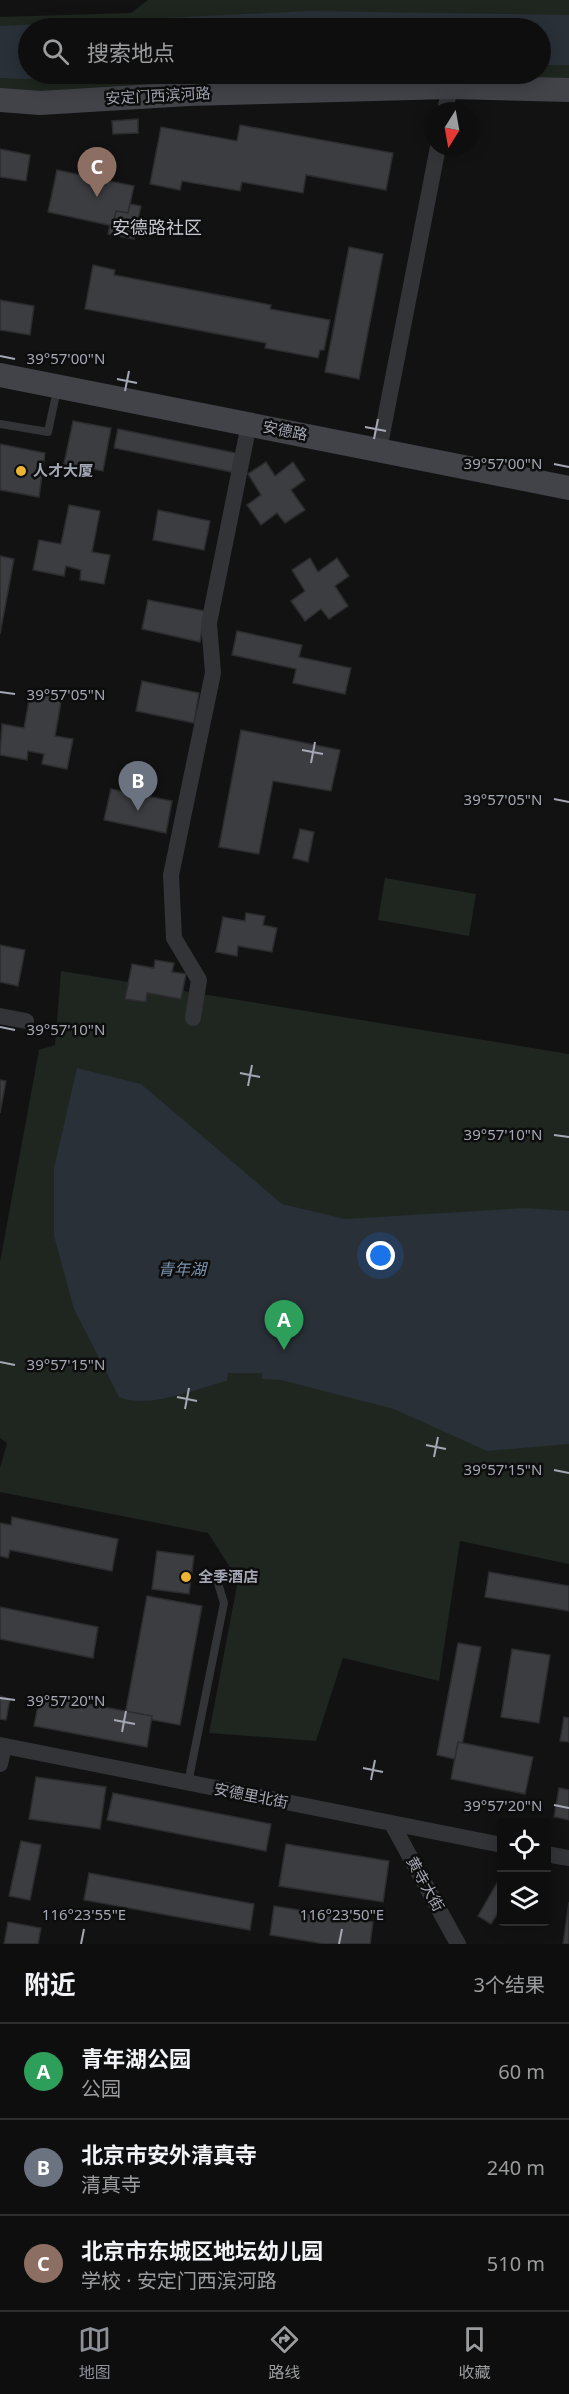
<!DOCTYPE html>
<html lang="zh">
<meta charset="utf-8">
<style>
:root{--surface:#0e0e0e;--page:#1c1c1c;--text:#f1f3f6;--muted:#9b9c9e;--line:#2e2e2e;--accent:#8c9099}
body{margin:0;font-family:"Noto Sans","Noto Sans SC",sans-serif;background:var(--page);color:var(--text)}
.controls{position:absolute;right:18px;bottom:18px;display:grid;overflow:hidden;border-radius:6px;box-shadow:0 3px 15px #0003}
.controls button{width:54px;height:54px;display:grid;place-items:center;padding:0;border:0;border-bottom:2px solid var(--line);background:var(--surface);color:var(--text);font:30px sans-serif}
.compass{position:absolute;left:425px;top:102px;width:54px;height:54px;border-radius:50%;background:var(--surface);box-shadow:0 3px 15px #0003;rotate:191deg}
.you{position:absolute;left:381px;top:1256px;width:21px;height:21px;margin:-15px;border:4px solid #fff;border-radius:50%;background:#1a73e8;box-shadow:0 0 0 9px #1a73e833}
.badge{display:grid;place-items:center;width:39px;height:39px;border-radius:50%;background:var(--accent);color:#fff;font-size:20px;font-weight:700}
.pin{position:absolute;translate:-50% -50px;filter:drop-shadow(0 2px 3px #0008)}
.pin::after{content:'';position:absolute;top:32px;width:21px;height:18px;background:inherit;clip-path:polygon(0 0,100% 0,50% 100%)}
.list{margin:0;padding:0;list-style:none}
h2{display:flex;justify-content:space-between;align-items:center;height:78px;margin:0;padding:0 24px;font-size:26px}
h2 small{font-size:20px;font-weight:400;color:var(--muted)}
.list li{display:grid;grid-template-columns:39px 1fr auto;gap:18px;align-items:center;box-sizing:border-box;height:96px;padding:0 24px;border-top:2px solid var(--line)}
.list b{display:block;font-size:22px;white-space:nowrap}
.list p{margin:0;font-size:20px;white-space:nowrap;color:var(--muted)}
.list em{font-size:20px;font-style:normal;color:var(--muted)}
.icon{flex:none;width:33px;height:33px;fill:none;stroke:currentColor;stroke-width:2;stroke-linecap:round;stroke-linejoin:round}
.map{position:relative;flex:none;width:569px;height:1944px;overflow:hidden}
.search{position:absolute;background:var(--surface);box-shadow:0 3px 15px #0003;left:18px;right:18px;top:18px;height:66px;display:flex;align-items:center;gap:15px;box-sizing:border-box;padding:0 21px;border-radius:33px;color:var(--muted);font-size:22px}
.sheet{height:366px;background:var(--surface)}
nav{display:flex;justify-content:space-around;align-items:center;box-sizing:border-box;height:84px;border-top:2px solid var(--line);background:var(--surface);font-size:16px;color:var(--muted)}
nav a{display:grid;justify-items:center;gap:3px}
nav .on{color:var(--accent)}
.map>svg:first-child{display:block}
</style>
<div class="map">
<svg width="569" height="1944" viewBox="0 0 569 1944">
<rect width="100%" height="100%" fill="#121213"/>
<g fill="#1e261f" fill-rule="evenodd">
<path d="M 148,0 L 569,0 L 569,80 L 38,94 L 0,91 L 0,17 L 131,13 ZM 28,28 L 540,28 L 540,74 L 28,74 Z"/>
<polygon points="385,878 476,894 469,936 378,920"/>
<polygon points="61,971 569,1054 569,1564 460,1541 439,1681 343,1658 316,1741 209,1733 238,1580 208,1533 0,1492 0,1468 7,1443 0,1438 0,1262 39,1050 55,1045"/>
</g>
<g fill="#293037">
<polygon points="308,11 569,15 569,65 541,65 540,28 28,28 28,74 123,74 26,79 0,78 0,26"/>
<path d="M 77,1068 L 141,1084 L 282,1204 L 345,1219 L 525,1208 L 569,1211 L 569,1444 L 487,1451 L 394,1409 L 281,1380 L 262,1379 L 262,1373 L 228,1373 L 227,1381 C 198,1388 147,1410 119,1397 L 74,1309 L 54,1236 L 54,1168 Z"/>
</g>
<g fill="#3c3d40" stroke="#2c2c2f" stroke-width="1.5">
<polygon points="138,119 138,133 113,134 112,121"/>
<polygon points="240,125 393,153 386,190 306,175 303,193 242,182 240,191 182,181 180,190 150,184 161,127 237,141"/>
<polygon points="0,149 30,155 26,181 0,177"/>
<polygon points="57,170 134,186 128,213 116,211 113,226 48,212"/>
<polygon points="130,204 141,206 134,239 108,234 110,225 113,226 116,211 128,213"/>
<polygon points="349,247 383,254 359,379 325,372"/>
<polygon points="93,265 115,270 114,275 271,305 270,309 330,320 324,350 320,350 318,358 265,348 266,343 85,309"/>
<polygon points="0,300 34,306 30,335 0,330"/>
<polygon points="73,421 111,428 103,471 64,464"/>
<polygon points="118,429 236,453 232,472 114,448"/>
<polygon points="0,444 45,453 39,497 0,490"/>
<polygon points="266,462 275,476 293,462 305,480 291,490 305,510 285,523 277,513 261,525 247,505 261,495 248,474"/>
<polygon points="69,505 100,511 92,552 110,555 104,584 80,580 81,570 66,566 64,576 33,570 39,540 61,544"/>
<polygon points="158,510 210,521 204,550 153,540"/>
<polygon points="0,556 14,559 0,634"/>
<polygon points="310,558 318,572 337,558 349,576 335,586 348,606 329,619 321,609 305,621 291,601 305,591 292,570"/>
<polygon points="148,600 205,611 200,642 142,629"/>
<polygon points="237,631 302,645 299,657 351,668 345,694 293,683 296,669 232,655"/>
<polygon points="142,681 199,693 194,723 136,711"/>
<polygon points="31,690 62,696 55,736 73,739 67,769 42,764 44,754 28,751 27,760 0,755 2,724 24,728"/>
<polygon points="241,730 340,750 331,791 273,781 259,854 219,847"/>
<polygon points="111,789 172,801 166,833 104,820"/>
<polygon points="300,829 314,832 308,862 293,858"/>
<polygon points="246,913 265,916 263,925 277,928 272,952 238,946 237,956 216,952 223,917 245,921"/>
<polygon points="0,945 25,950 18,986 0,982"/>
<polygon points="155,960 174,963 172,972 186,974 181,999 147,993 146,1002 125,999 132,964 154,968"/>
<polygon points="0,1080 6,1081 0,1113"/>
<polygon points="12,1517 118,1539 112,1571 10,1550 8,1558 0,1556 0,1523 11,1525"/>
<polygon points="157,1551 194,1556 189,1594 152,1589"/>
<polygon points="489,1572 569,1586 569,1611 485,1597"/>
<polygon points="147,1596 202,1606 180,1725 125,1715"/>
<polygon points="0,1607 98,1627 93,1658 0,1639"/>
<polygon points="458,1643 481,1647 459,1760 437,1755"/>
<polygon points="512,1649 550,1655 539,1723 501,1717"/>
<polygon points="40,1695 152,1716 147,1747 34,1726"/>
<polygon points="0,1696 10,1699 6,1720 0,1719"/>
<polygon points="564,1717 569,1718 569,1742 560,1741"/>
<polygon points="458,1742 533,1757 525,1794 451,1779"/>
<polygon points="36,1777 106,1787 100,1829 29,1819"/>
<polygon points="559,1788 569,1790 569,1820 554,1817"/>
<polygon points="113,1793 271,1824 266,1851 107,1820"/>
<polygon points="21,1841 41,1845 30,1900 9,1896"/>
<polygon points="286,1844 389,1861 383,1902 279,1886"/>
<polygon points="89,1873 254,1904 250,1930 84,1900"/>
<polygon points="497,1883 502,1885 502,1906 491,1924 478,1916"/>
<polygon points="569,1902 569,1944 563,1944"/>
<polygon points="274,1906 373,1922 370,1944 325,1944 270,1935"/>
<polygon points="8,1922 41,1928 38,1944 4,1944"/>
</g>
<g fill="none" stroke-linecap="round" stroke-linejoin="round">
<g stroke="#333438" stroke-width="8">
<polyline points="0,424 48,432 57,390"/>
<polyline points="188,1783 224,1603 218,1583"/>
</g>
<g stroke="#333438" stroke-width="16">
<polyline points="445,111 450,87"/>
<polyline points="379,450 438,147"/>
<polyline points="0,1016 26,1021"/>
<polyline points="193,1018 199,980 174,938 171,875 213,673 209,623 249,424"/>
<polyline points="0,1745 502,1845"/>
<polyline points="0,1764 4,1746"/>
<polyline points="392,1824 458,1944"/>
<polyline points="546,1854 569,1858"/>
</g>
<g stroke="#414348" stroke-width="24">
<polyline points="0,100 40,103 188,94 450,87 569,90"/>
<polyline points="0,375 569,488"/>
</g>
</g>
<path fill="none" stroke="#a4a8b4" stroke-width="2" d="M 0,356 L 15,359M 117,379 L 137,383M 125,391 L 129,371M 365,427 L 386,431M 374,439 L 378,419M 554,464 L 569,467M 0,692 L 15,694M 302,750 L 323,754M 311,763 L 315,742M 554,799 L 569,802M 0,1027 L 15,1030M 240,1073 L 260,1077M 248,1086 L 252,1065M 554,1135 L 569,1137M 0,1362 L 15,1365M 177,1397 L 197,1401M 185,1409 L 189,1388M 426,1445 L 446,1449M 434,1457 L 438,1437M 554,1470 L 569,1473M 0,1698 L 15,1700M 114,1720 L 135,1724M 122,1732 L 126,1711M 363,1768 L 383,1772M 371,1780 L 375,1760M 554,1805 L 569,1808M 81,1944 L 84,1929M 339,1944 L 342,1929"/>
<g fill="#ecb431" stroke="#0d0d0e" stroke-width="2">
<circle cx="21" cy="471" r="6"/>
<circle cx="186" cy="1577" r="6"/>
</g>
<g text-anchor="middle" stroke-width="5" stroke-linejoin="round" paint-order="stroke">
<g font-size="15" fill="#a4a8b4" stroke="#0d0d0e">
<text transform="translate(158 96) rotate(-3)" y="5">安定门西滨河路</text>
<text transform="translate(285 431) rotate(11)" y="5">安德路</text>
<text transform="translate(251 1796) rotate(11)" y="5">安德里北街</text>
<text transform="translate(425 1884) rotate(61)" y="5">黄寺大街</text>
</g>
<g font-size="15" font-weight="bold" fill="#a4a8b4" stroke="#0d0d0e" text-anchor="start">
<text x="33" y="476">人才大厦</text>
<text x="198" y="1582">全季酒店</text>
</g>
<g font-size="16" font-style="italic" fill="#7b94ae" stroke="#0d0d0e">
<text x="182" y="1275">青年湖</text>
</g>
<g font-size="18" fill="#c5c7d0" stroke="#0d0d0e">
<text x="157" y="234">安德路社区</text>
</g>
</g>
<g font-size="15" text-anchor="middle" fill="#a4a8b4" stroke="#0d0d0e" stroke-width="5" stroke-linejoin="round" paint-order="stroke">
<text x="66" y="364">39°57'00"N</text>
<text x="503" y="469">39°57'00"N</text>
<text x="66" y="700">39°57'05"N</text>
<text x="503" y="805">39°57'05"N</text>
<text x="66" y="1035">39°57'10"N</text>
<text x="503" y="1140">39°57'10"N</text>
<text x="66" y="1370">39°57'15"N</text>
<text x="503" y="1475">39°57'15"N</text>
<text x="66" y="1706">39°57'20"N</text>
<text x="503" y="1811">39°57'20"N</text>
<text x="84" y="1920">116°23'55"E</text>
<text x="342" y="1920">116°23'50"E</text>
</g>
</svg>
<div class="controls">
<button><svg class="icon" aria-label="locate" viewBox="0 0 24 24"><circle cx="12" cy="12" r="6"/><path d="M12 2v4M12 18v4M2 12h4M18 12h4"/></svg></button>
<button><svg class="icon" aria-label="layers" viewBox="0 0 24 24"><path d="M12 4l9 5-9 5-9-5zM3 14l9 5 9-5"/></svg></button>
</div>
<svg class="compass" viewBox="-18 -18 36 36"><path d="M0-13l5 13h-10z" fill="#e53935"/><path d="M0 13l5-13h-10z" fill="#9b9c9e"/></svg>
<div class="you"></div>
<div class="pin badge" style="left:284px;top:1350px;background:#2e9e5b">A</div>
<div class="pin badge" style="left:138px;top:811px;background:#6b7280">B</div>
<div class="pin badge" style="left:97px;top:197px;background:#8d6e63">C</div>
<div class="search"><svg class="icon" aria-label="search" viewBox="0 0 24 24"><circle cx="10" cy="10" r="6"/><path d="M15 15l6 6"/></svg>搜索地点</div>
</div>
<section class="sheet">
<h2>附近<small>3个结果</small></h2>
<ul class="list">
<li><span class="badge" style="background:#2e9e5b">A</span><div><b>青年湖公园</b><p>公园</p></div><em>60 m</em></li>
<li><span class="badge" style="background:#6b7280">B</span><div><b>北京市安外清真寺</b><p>清真寺</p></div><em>240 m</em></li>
<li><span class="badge" style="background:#8d6e63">C</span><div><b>北京市东城区地坛幼儿园</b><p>学校 · 安定门西滨河路</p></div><em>510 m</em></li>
</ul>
</section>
<nav>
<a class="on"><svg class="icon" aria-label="map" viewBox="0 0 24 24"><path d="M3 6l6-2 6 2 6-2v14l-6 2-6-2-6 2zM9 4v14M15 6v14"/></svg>地图</a>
<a><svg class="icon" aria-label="directions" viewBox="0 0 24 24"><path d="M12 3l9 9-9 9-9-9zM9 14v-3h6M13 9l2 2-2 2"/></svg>路线</a>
<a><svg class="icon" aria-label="saved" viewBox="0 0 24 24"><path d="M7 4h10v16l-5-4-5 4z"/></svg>收藏</a>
</nav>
